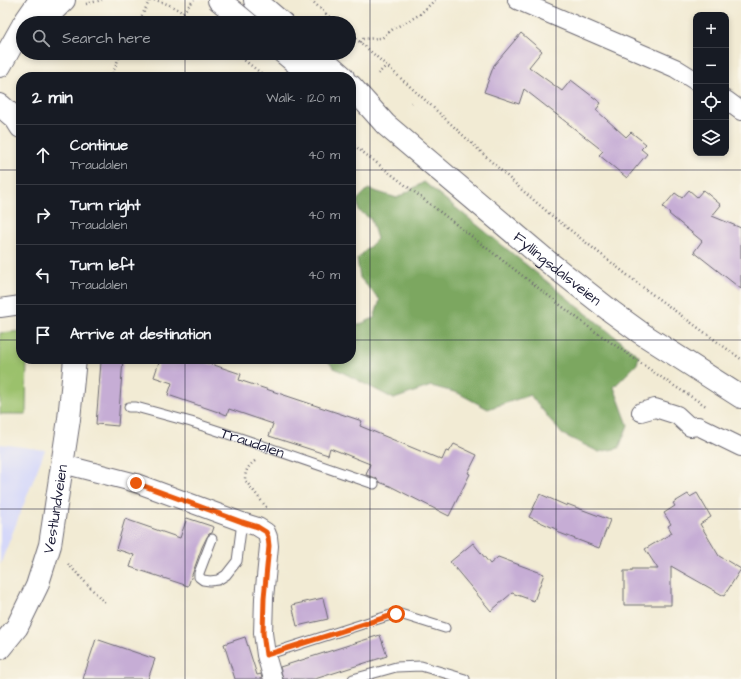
<!DOCTYPE html>
<meta charset="utf-8">
<style>
:root{--surface:#171b24;--page:#20242c;--text:#f1f3f6;--muted:#9ea1a6;--line:#363941}
body{margin:0;font-family:"Architects Daughter",sans-serif;background:var(--page);color:var(--text)}
.controls{position:absolute;right:12px;top:12px;display:grid;overflow:hidden;border-radius:8px;box-shadow:0 2px 6px #0003}
.controls button{width:36px;height:36px;display:grid;place-items:center;padding:0;border:0;border-bottom:1px solid var(--line);background:var(--surface);color:var(--text);font:20px sans-serif}
.stop{position:absolute;width:12px;height:12px;margin:-9px;border:3px solid #ea580c;border-radius:50%;background:#fff}
.stop.end{background:#ea580c;border-color:#fff;box-shadow:0 1px 4px #0008}
.list{margin:0;padding:0;list-style:none}
h2{display:flex;justify-content:space-between;align-items:center;height:52px;margin:0;padding:0 16px;font-size:17px}
h2 small{font-size:13px;font-weight:400;color:var(--muted)}
.list li{display:grid;grid-template-columns:26px 1fr auto;gap:12px;align-items:center;box-sizing:border-box;height:60px;padding:0 16px;border-top:1px solid var(--line)}
.list b{display:block;font-size:15px;white-space:nowrap}
.list p{margin:0;font-size:13px;white-space:nowrap;color:var(--muted)}
.list em{font-size:13px;font-style:normal;color:var(--muted)}
.icon{flex:none;width:22px;height:22px;fill:none;stroke:currentColor;stroke-width:2;stroke-linecap:round;stroke-linejoin:round}
.map{position:relative;flex:none;width:741px;height:679px;overflow:hidden}
.search{position:absolute;background:var(--surface);box-shadow:0 2px 6px #0003;left:16px;top:16px;width:340px;height:44px;display:flex;align-items:center;gap:10px;box-sizing:border-box;padding:0 14px;border-radius:22px;color:var(--muted);font-size:15px}
.panel{position:absolute;background:var(--surface);box-shadow:0 2px 6px #0003;left:16px;top:72px;width:340px;height:292px;border-radius:16px}
.map>svg:first-child{display:block}
</style>
<div class="map">
<svg width="741" height="679" viewBox="0 0 741 679">
<rect width="100%" height="100%" fill="#fbf7ec"/>
<filter id="ink" filterUnits="userSpaceOnUse"><feTurbulence type="fractalNoise" baseFrequency=".025" numOctaves="2"/><feDisplacementMap in="SourceGraphic" scale="8" xChannelSelector="R" yChannelSelector="G"/><feConvolveMatrix kernelMatrix="1 2 1 2 8 2 1 2 1" color-interpolation-filters="sRGB"/></filter>
<filter id="wash" filterUnits="userSpaceOnUse"><feTurbulence type="fractalNoise" baseFrequency=".012" numOctaves="4" result="noise"/><feDisplacementMap in="SourceGraphic" scale="16" xChannelSelector="R" yChannelSelector="G"/><feGaussianBlur stdDeviation="0.9" result="paint"/><feColorMatrix in="noise" values="0 0 0 0 0 0 0 0 0 0 0 0 0 0 0 0 0 1.4 0 .05"/><feComposite in="paint" operator="in"/></filter>
<g filter="url(#wash)">
<rect width="100%" height="100%" fill="#f2ebd4"/>
<polygon fill="#d5d8f9" points="0,444 45,450 0,565"/>
<polygon fill="#9bc16c" stroke="#5e7254" points="21,331 21,359 27,359 26,414 0,414 0,333"/>
<polygon fill="#7ca760" stroke="#4f644e" points="424,182 639,356 637,364 614,387 628,425 619,448 599,452 562,434 530,395 488,409 458,393 431,386 394,399 334,368 326,359 351,359 351,328 374,318 380,300 360,278 357,259 377,239 371,219 359,211 357,200 368,189 397,198"/>
<g id="blocks">
<g fill="#c6add5">
<polygon points="521,33 542,51 529,67 562,91 571,80 601,103 596,110 626,137 631,132 646,144 641,149 647,154 627,178 599,155 603,151 524,89 519,104 484,92 494,65"/>
<polygon points="689,190 697,197 703,190 721,205 712,216 741,228 741,289 694,252 702,241 669,214 670,213 663,207 675,193 682,198"/>
<polygon points="102,359 123,359 118,426 96,424 101,362 102,363"/>
<polygon points="160,359 196,359 241,374 239,380 362,421 360,426 442,460 446,451 449,452 454,444 477,455 468,473 470,474 449,516 390,486 379,482 376,478 366,475 370,464 330,448 328,455 269,436 273,424 229,409 227,415 168,395 172,383 154,377"/>
<polygon points="697,493 711,517 700,524 719,556 741,569 724,596 671,566 671,605 624,605 624,571 632,571 632,569 658,569 645,549 672,533 668,526 671,524 664,513 675,506 673,503 688,494 690,497"/>
<polygon points="540,494 567,506 567,504 610,520 599,548 557,532 558,530 529,517"/>
<polygon points="187,518 214,527 212,533 209,534 207,537 202,547 188,586 130,567 134,555 116,549 125,519 180,538"/>
<polygon points="473,543 490,564 498,557 544,574 534,601 512,593 491,611 450,562"/>
<polygon points="323,598 328,619 297,626 292,605"/>
<polygon points="380,635 387,656 315,679 283,679 280,667"/>
<polygon points="245,637 257,675 261,674 262,679 235,679 224,644"/>
<polygon points="96,639 155,659 148,679 83,679"/>
</g>
</g>
</g>
<g filter="url(#ink)">
<use href="#blocks" fill-opacity="0" stroke="#6b6871" stroke-width="1"/>
<g fill="none" stroke-linecap="round" stroke-linejoin="round">
<g stroke="#6b6871" stroke-width="11">
<g id="lane">
<path id="s1" d="M 129,407 L 136,407 L 191,422 L 243,439 L 374,484"/>
<polyline points="212,539 199,573 199,577 203,580 210,581 218,580 226,575 237,561 242,522"/>
<polyline points="266,655 397,613 445,628"/>
<polyline points="353,679 396,667 421,666 465,679"/>
</g>
</g>
<g stroke="#6b6871" stroke-width="20">
<g id="street">
<polyline points="517,0 631,49 675,68 696,81"/>
<polyline points="726,100 741,111"/>
<polyline points="0,308 21,305"/>
<polyline points="641,412 655,408 677,415 690,427 698,426 741,447"/>
<polyline points="63,464 136,483 242,522 258,527 266,532 268,537 269,546 264,598 263,633 266,655 273,679"/>
</g>
</g>
<g stroke="#6b6871" stroke-width="24">
<g id="secondary">
<polyline points="24,23 40,0"/>
<polyline points="43,23 54,10 64,0"/>
<polyline points="0,66 23,25"/>
<polyline points="0,105 16,119 21,127"/>
<path id="s2" d="M 0,648 L 17,627 L 37,586 L 50,545 L 69,419 L 75,359"/>
</g>
</g>
<g stroke="#6b6871" stroke-width="24">
<g id="primary">
<polyline points="219,0 247,23"/>
<polyline points="255,0 282,23"/>
<polyline points="284,53 313,77"/>
<polyline points="316,53 343,77"/>
<path id="s3" d="M 351,86 L 386,125 L 547,261 L 612,312 L 641,333 L 741,397"/>
</g>
</g>
<g stroke="#6b6871" stroke-width="2.5" stroke-dasharray="1 3" stroke-linecap="butt">
<path d="M 154,0 C 170,3 184,13 197,23"/>
<polyline points="311,0 336,23"/>
<polyline points="86,4 102,0"/>
<polyline points="183,12 194,0"/>
<polyline points="138,23 150,0"/>
<polyline points="349,34 360,42 424,99 522,190 551,215 645,289 741,359"/>
<polyline points="360,42 363,39 382,38 393,29 419,15 435,0"/>
<polyline points="235,53 266,77"/>
<polyline points="378,74 386,66"/>
<polyline points="111,77 121,53"/>
<polyline points="411,103 413,102"/>
<polyline points="351,143 590,328 671,384 706,406"/>
<path d="M 255,461 C 248,466 245,471 245,480 L 267,508"/>
<polyline points="68,564 105,603"/>
</g>
<use href="#lane" stroke="#fff" stroke-width="9"/>
<use href="#street" stroke="#fff" stroke-width="18"/>
<use href="#secondary" stroke="#fff" stroke-width="22"/>
<use href="#primary" stroke="#fff" stroke-width="22"/>
</g>
</g>
<g fill="none" stroke-linecap="round" stroke-linejoin="round" filter="url(#ink)">
<polyline stroke="#ea580c" stroke-width="5" points="136,483 242,522 258,527 266,532 268,537 269,546 264,598 263,633 266,655 396,614"/>
</g>
<path fill="none" stroke="#22223b" stroke-width="1" stroke-opacity="0.55" d="M 185,0 L 185,23M 370,0 L 370,679M 556,0 L 556,679M 185,53 L 185,77M 0,170 L 21,170M 351,170 L 741,170M 0,340 L 21,340M 351,340 L 741,340M 185,359 L 185,679M 0,509 L 741,509"/>
<g text-anchor="middle" stroke-width="3" stroke-linejoin="round" paint-order="stroke">
<g font-size="15" fill="#22223b" stroke="#fbf7ec">
<text dy="5" stroke="none"><textPath href="#s3" startOffset="276">Fyllingsdalsveien</textPath></text>
<text dy="5" stroke="none"><textPath href="#s1" startOffset="129">Traudalen</textPath></text>
<text dy="5" stroke="none"><textPath href="#s2" startOffset="152">Vestlundveien</textPath></text>
</g>
</g>
</svg>
<div class="controls">
<button>+</button>
<button>−</button>
<button><svg class="icon" aria-label="locate" viewBox="0 0 24 24"><circle cx="12" cy="12" r="6"/><path d="M12 2v4M12 18v4M2 12h4M18 12h4"/></svg></button>
<button><svg class="icon" aria-label="layers" viewBox="0 0 24 24"><path d="M12 4l9 5-9 5-9-5zM3 14l9 5 9-5"/></svg></button>
</div>
<div class="stop" style="left:396px;top:614px"></div>
<div class="stop end" style="left:136px;top:483px"></div>
<div class="search"><svg class="icon" aria-label="search" viewBox="0 0 24 24"><circle cx="10" cy="10" r="6"/><path d="M15 15l6 6"/></svg>Search here</div>
<section class="panel">
<h2>2 min<small>Walk · 120 m</small></h2>
<ul class="list">
<li><svg class="icon" aria-label="ahead" viewBox="0 0 24 24"><path d="M12 20V5M6 11l6-6 6 6"/></svg><div><b>Continue</b><p>Traudalen</p></div><em>40 m</em></li>
<li><svg class="icon" aria-label="right" viewBox="0 0 24 24"><path d="M7 20v-9h11M14 6l5 5-5 5"/></svg><div><b>Turn right</b><p>Traudalen</p></div><em>40 m</em></li>
<li><svg class="icon" aria-label="left" viewBox="0 0 24 24"><path d="M17 20v-9H6M10 6l-5 5 5 5"/></svg><div><b>Turn left</b><p>Traudalen</p></div><em>40 m</em></li>
<li><svg class="icon" aria-label="arrive" viewBox="0 0 24 24"><path d="M6 21V4h12l-3 4 3 4H6"/></svg><div><b>Arrive at destination</b></div></li>
</ul>
</section>
</div>
